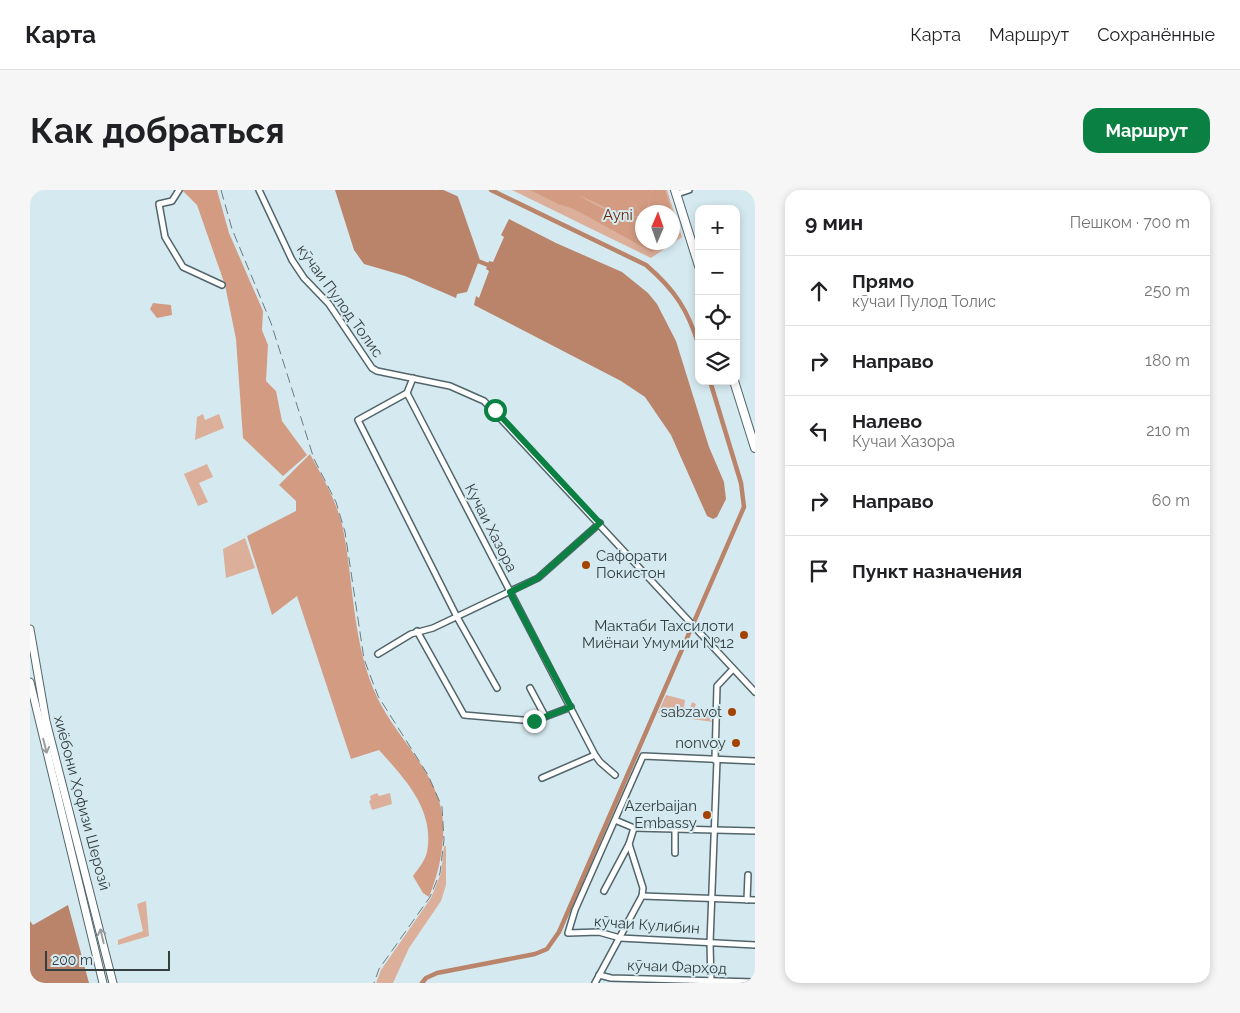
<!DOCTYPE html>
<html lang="ru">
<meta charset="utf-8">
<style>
:root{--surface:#fff;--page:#f6f6f6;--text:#202124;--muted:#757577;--line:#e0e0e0;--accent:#0b8043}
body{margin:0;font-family:Raleway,sans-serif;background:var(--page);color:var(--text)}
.controls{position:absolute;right:15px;top:15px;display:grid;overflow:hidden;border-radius:10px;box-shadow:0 2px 8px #0003}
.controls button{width:45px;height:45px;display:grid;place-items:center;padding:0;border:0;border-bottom:1px solid var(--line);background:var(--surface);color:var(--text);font:25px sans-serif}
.compass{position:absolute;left:605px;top:15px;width:45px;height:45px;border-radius:50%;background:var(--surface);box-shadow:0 2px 8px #0003;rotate:2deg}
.scale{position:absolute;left:15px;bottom:12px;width:125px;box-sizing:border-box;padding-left:5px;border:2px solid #353e40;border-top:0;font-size:14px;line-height:18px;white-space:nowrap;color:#353e40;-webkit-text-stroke:4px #d5eaf0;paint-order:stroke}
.stop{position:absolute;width:15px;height:15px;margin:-11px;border:4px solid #0b8043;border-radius:50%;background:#fff}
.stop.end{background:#0b8043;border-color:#fff;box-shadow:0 1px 5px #0008}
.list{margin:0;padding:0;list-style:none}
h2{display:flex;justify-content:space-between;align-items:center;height:65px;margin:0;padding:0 20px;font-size:21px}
h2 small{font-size:16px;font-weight:400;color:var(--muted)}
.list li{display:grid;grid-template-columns:32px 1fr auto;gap:15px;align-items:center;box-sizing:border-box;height:70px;padding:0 20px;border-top:1px solid var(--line)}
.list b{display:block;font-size:19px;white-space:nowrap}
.list p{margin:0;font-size:16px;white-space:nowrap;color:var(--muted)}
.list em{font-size:16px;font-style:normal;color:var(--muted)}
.icon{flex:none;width:28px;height:28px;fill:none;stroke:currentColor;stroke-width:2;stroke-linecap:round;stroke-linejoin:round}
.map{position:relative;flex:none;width:725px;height:793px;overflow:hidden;border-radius:15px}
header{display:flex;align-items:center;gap:30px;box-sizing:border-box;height:70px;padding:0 25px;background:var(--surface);border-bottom:1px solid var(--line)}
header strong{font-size:24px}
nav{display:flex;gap:28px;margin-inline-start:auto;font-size:18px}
.intro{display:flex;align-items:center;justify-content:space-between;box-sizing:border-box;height:120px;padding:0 30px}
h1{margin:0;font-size:35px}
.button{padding:12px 22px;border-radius:15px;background:var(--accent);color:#fff;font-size:18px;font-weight:700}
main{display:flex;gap:30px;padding:0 30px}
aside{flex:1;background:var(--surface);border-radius:15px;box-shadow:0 2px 8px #0003}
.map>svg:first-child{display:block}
</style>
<header>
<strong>Карта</strong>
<nav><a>Карта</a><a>Маршрут</a><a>Сохранённые</a></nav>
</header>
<div class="intro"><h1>Как добраться</h1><a class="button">Маршрут</a></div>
<main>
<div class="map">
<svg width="725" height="793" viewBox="0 0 725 793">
<rect width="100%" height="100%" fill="#d5eaf0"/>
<g fill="#dcaf9a" fill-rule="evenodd">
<path d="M 482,0 L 637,0 L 652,47 L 621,68 ZM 612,22 L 642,22 L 642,52 L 612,52 Z"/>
<polygon points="173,224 175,230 189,224 194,238 165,250 167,227"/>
<polygon points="177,274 183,287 169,293 178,312 168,316 154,284"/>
<polygon points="215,348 225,378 196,388 193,359"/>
<polygon points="636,505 655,510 654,517 660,519 662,512 666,514 665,517 680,522 680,530 684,532 653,528 653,524 628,523"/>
<polygon points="347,603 349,606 360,603 362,614 342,620 339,611 341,610 340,606"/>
<polygon points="414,656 416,656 416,695 411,711 379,758 363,793 346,793 351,780 401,708 411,683"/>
<polygon points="116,711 119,746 88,755 88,750 113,741 107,714"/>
</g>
<g fill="#d39c82">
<polygon points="152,0 187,0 199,43 233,121 232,140 238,155 236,191 246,201 252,231 277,265 253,286 213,248 206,149 195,95 167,15"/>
<path d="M 500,0 L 621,0 L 621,3 L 622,0 L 635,0 L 650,45 L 643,49 L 642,22 L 617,22 L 621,5 L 616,22 L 612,22 L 612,25 L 602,9 L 612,27 L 589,24 L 549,5 C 568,19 589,25 612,28 L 612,52 L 629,53 L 631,56 L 622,62 L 544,19 L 528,14 Z"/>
<polygon points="123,113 141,115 142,125 127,128 120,119"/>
<path d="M 280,264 C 294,290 309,315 314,344 C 324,398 323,456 347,507 C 365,545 401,576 411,618 C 417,648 410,679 399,707 L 393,703 L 383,686 C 388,679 395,671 397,662 C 405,620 375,589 349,560 L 321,569 L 267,406 L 242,425 L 217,346 L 266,321 L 266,311 L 249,295 Z"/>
</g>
<g fill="#ba846b">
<polygon points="305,0 405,0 425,9 448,73 437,102 427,104 426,108 375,86 334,74 324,60"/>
<polygon points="479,29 526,53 592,82 618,103 627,114 646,151 679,257 694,292 696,309 687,327 683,329 677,326 641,245 615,207 591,191 444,115 446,106 449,108 459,81 456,79 459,71 463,72 474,47 471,45"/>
<polygon points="38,715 59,793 0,793 0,731 3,735"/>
</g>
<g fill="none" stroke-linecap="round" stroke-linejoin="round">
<g stroke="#ba846b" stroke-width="4.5">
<polyline points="408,0 426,8 448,71 458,75"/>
<path d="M 461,0 L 616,75 C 645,100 658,120 669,156"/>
<polyline points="392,793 396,788 407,783 505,764 517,759 529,742 714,317 711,293 680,191"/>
</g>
<g stroke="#52656a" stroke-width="8">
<g id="minor">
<polyline points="149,0 142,11 129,14 135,47 153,77 192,95"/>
<polyline points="229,0 262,70 274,88 299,114 342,178 347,181 420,196 454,211 725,502"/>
<polyline points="647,4 659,0"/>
<polyline points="383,188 377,203 328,230 427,427 467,498"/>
<polyline points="377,203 565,565 570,572 585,585"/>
<polyline points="387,441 434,525 504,531 541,517"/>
<polyline points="348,464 381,444 403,438 508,388 570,333"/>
<polyline points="500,498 515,526"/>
<polyline points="685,570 687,496 703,479"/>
<polyline points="725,571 613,566 545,720 538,743 569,742 590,748 725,755"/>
<polyline points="512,588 565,565"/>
<polyline points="585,630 604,638 725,641"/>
<polyline points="645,639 645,663"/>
<polyline points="574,701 599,654 604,638"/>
<polyline points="612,706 725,710"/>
<polyline points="717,710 718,685"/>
<polyline points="569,785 581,788 725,792"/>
<polyline points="565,793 612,706 613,698 599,654"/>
<polyline points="681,793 680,753 687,570"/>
</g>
</g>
<g stroke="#52656a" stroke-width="9">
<g id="secondary">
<polyline points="0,439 16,531 83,793"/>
<polyline points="0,492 73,793"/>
</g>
</g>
<g stroke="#52656a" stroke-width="10">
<g id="trunk">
<polyline points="645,0 669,76"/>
<polyline points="704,191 725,258"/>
</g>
</g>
<use href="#minor" stroke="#fff" stroke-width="5"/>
<use href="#secondary" stroke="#fff" stroke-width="7"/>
<use href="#trunk" stroke="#fff" stroke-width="8"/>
<polyline stroke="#6d7a7e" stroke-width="1" stroke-dasharray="10 5" stroke-linecap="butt" points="191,0 202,39 241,133 284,269 306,312 315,342 334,469 348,506 398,585 412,617 414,650 410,683 400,707 349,779 344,793"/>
</g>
<defs><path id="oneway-shaft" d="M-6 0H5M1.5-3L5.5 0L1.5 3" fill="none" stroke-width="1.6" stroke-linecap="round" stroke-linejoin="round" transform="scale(1.25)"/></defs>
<g stroke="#9a9ea0">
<use href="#oneway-shaft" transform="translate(15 556) rotate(76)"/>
<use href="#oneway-shaft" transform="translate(72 746) rotate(-103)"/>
</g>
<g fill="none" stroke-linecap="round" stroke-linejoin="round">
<polyline stroke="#0b8043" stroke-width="6" points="465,220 570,333 508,388 480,402 541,517 504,531"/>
</g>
<g fill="#a44200" stroke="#d5eaf0" stroke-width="2">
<circle cx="556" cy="375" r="5"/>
<circle cx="714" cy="445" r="5"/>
<circle cx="702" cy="522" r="5"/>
<circle cx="706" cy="553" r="5"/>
<circle cx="677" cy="625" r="5"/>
</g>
<g text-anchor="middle" stroke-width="4" stroke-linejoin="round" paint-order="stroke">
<g font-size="15" fill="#6a2700" stroke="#d5eaf0">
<text x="588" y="30">Ayni</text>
</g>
<g font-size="15" fill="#353e40" stroke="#d5eaf0">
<text transform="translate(310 111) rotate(54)" y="5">кӯчаи Пулод Толис</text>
<text transform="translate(461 338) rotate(63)" y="5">Кучаи Хазора</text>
<text transform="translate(52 613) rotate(75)" y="5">хиёбони Ҳофизи Шерозӣ</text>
<text transform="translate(617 735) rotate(4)" y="5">кӯчаи Кулибин</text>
<text transform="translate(647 777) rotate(2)" y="5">кӯчаи Фарҳод</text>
</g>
<g font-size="15" fill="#353e40" stroke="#d5eaf0" text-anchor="end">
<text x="566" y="371" text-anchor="start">Сафорати<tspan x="566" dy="17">Покистон</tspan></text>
<text x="704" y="441">Мактаби Тахсилоти<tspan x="704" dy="17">Миёнаи Умумии №12</tspan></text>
<text x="692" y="527">sabzavot</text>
<text x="696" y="558">nonvoy</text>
<text x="667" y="621">Azerbaijan<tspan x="667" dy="17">Embassy</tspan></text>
</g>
</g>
</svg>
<div class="controls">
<button>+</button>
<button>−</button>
<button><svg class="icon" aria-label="locate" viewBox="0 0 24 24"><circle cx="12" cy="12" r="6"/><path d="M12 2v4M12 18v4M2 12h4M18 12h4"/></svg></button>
<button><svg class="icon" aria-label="layers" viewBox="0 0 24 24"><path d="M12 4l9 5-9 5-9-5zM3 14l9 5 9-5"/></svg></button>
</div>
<svg class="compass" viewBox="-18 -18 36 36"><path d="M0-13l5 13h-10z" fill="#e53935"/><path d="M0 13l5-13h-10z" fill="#757577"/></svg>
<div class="scale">200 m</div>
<div class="stop" style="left:465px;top:220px"></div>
<div class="stop end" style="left:504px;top:531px"></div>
</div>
<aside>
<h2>9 мин<small>Пешком · 700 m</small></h2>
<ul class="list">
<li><svg class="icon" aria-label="ahead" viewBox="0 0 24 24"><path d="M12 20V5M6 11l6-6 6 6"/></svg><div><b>Прямо</b><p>кӯчаи Пулод Толис</p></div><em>250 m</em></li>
<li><svg class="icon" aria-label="right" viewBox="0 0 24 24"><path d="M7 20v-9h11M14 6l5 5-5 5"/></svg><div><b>Направо</b></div><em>180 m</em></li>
<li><svg class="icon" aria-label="left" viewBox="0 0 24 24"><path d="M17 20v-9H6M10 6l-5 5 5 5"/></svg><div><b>Налево</b><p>Кучаи Хазора</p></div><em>210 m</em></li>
<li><svg class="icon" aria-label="right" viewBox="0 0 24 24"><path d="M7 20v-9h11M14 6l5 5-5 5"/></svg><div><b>Направо</b></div><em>60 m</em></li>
<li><svg class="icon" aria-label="arrive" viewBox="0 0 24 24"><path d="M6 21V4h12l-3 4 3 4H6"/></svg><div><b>Пункт назначения</b></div></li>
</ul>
</aside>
</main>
